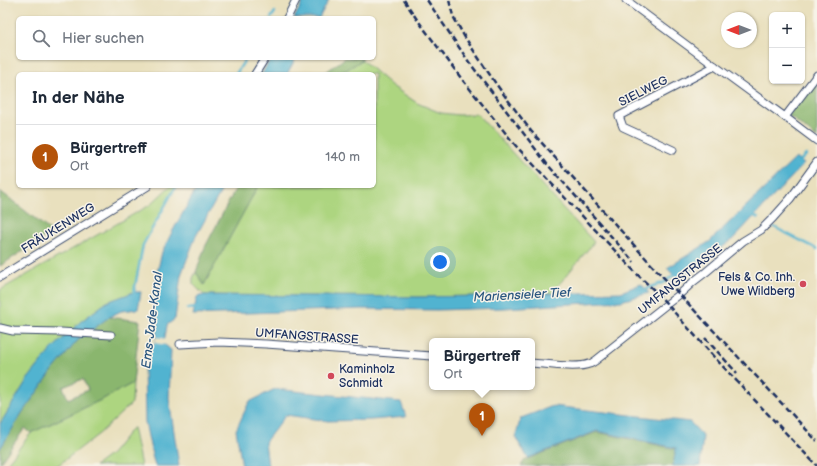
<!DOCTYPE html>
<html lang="de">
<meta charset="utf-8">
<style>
:root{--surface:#fff;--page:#f2f2f3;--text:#1f2937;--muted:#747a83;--line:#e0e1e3;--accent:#b45309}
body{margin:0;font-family:"Balsamiq Sans",sans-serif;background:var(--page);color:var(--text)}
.controls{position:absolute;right:12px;top:12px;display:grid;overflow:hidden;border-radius:6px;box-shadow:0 1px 3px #0004}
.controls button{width:36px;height:36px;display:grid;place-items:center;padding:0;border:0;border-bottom:1px solid var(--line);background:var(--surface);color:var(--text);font:20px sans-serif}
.compass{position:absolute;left:721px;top:12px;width:36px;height:36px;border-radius:50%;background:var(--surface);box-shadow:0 1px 3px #0004;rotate:270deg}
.you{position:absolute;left:440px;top:262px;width:14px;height:14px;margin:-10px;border:3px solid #fff;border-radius:50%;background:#1a73e8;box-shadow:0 0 0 6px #1a73e833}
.badge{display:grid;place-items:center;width:26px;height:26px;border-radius:50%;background:var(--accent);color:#fff;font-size:13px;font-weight:700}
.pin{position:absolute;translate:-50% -33px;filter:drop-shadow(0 1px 2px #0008)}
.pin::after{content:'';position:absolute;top:21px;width:14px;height:12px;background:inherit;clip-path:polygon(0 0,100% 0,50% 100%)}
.popup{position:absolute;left:429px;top:338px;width:106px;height:52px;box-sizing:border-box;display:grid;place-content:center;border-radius:6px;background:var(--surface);filter:drop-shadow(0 1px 3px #0005);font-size:13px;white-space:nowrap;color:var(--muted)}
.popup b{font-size:15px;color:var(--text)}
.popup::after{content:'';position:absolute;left:50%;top:100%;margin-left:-8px;border:8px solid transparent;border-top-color:var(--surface)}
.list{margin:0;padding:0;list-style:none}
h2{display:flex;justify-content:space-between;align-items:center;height:52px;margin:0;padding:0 16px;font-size:17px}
h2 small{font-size:13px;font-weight:400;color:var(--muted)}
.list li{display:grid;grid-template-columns:26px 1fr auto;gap:12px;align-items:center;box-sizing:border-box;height:64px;padding:0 16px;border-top:1px solid var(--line)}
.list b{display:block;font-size:15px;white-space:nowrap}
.list p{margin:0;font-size:13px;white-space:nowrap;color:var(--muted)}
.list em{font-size:13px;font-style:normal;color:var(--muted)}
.icon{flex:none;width:22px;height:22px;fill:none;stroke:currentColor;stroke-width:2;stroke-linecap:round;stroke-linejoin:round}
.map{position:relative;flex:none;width:817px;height:466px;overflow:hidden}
.search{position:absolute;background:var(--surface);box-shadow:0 1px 3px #0004;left:16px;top:16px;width:360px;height:44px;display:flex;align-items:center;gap:10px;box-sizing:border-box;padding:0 14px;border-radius:6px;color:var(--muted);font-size:15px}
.panel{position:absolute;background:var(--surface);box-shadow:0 1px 3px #0004;left:16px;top:72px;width:360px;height:116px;border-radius:6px}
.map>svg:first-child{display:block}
</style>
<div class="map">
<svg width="817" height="466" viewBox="0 0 817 466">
<rect width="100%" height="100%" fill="#f7f3e8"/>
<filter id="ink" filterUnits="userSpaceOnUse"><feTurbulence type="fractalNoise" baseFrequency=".025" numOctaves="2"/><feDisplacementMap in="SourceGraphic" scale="8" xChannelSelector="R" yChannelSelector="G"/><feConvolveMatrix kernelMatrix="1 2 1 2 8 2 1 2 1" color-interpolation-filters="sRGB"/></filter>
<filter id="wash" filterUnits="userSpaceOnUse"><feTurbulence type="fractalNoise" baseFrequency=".012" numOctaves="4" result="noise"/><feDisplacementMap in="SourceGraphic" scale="16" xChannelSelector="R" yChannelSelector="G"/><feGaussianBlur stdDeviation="0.9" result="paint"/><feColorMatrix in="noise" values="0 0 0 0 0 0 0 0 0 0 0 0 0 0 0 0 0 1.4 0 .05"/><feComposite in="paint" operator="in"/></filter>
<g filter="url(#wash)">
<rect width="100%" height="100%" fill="#e9e0be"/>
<g fill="#add580" stroke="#64826f">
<polygon points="362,60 392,86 417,103 441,113 459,115 477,114 594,242 552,293 481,296 418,297 204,295 193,284 193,278 196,272 204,284 258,186 374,186 374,74 340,74"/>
<polygon points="170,186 176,186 143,245 134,292 107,302 80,322 51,350 27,380 0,424 0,290 150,205"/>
<polygon points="133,383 132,403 99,434 57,466 5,466 31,433 105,398"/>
<polygon points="133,427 141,466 95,466 111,454"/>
</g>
<g fill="#8ab66e" stroke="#527266" fill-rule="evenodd">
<polygon points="345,58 362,58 362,60 340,74 323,74"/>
<polygon points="817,77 817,138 788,115"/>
<polygon points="237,186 258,186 204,285 196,272 205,247"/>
<polygon points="0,191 52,232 0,266"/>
<path d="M 109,317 L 140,321 L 133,383 L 105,398 L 31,433 L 25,428 L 0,463 L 0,449 L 22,413 L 53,370 L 77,341 ZM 83,379 L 88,390 L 68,399 L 63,387 Z"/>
<polygon points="597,432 676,449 673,466 521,466 525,460"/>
</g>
<g fill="#51b3d0" stroke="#367197">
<polygon points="304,0 329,0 319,18 294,18"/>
<polygon points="271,58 296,58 287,74 262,74"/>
<polygon points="796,158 804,164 732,240 678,280 667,268 709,242"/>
<polygon points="198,186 224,186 196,236 181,275 175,319 167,325 164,344 171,350 169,398 179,466 155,466 152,455 145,422 144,363 148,349 155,343 158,324 153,318 157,273 162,252 172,232"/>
<polygon points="641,284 649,293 621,301 504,308 437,310 362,309 193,315 197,297 204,295 418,297 481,296 535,294 621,292"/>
<polygon points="134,292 141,292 138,309 121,311 109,317 77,341 53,370 22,413 0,449 0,424 27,380 51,350 80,322 107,302"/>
<polygon points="275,389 401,402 406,417 371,420 328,421 286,415 265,442 268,466 242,466 236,430 249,402"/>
<polygon points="553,406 690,422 703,436 700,466 673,466 676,448 597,431 528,458 515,437 521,418"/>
</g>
<polygon fill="#e9e0be" points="156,337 167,339 166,343 167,345 155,343"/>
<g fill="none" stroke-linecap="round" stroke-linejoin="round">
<g stroke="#51b3d0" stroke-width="2.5">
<polyline points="271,18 275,12"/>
<polyline points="236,74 246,58"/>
<polyline points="798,163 806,155"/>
<polyline points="752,215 758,218"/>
<polyline points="774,227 817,249"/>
<polyline points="643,290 665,282 676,273"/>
<polyline points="134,292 143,245 176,186"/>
<polyline points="187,309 198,308"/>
</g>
</g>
</g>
<g filter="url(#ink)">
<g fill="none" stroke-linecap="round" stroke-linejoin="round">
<g stroke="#3a4a6c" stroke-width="9">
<g id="minor">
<polyline points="626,0 715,66 785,117 817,141"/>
<polyline points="287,18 296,0"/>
<polyline points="255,74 265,58"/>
<polyline points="785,117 817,75"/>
<polyline points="673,150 623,127 619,116 715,66"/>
<polyline points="0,277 148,186"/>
<polyline points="0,328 13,331 61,332 111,335"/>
<polyline points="180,344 219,342 266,344 432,356"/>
<path d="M 532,363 C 546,364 577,369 589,364 C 591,364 593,362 595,361 L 667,304 L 680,294 L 693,282 L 706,272 L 743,241 L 761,230 L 773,218 L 790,199 L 817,162"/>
</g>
</g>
<use href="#minor" stroke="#fff" stroke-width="7"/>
<g stroke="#1b2f5e" stroke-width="2.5" stroke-dasharray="6 3" stroke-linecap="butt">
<polyline points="404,0 416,18 461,78 516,146 638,275 658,294 714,357 817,466"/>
<polyline points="427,0 469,62 547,164 634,262"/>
<polyline points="449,0 453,16 464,36 496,84 531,131 651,264 817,441"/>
<polyline points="705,338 737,373"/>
</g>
</g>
</g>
<g fill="#d1495b" stroke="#f7f3e8" stroke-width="1.5">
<circle cx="803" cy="284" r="4"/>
<circle cx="331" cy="376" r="4"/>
</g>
<g text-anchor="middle" stroke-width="3" stroke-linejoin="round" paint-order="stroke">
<g font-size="12" fill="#1b2f5e" stroke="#f7f3e8">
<text transform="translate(643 91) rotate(-27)" y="4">SIELWEG</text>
<text transform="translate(58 228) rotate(-32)" y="4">FRÄUKENWEG</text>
<text transform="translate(680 279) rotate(-39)" y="4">UMFANGSTRASSE</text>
<text transform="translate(307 336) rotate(4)" y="4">UMFANGSTRASSE</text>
</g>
<g font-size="12" fill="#1b2f5e" stroke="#f7f3e8" text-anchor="end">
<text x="795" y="281">Fels &amp; Co. Inh.<tspan x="795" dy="14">Uwe Wildberg</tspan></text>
<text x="339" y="373" text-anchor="start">Kaminholz<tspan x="339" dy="14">Schmidt</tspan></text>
</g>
<g font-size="13" font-style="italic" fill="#2b5780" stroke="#f7f3e8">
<text transform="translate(522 294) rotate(-3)" y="5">Mariensieler Tief</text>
<text transform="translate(151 320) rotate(-83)" y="5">Ems-Jade-Kanal</text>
</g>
</g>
</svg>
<div class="controls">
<button>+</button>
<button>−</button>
</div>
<svg class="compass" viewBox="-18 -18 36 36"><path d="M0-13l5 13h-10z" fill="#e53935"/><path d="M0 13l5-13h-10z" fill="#747a83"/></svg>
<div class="you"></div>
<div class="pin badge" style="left:482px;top:436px">1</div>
<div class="popup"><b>Bürgertreff</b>Ort</div>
<div class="search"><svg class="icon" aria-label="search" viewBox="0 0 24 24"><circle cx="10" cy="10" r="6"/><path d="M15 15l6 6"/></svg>Hier suchen</div>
<section class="panel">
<h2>In der Nähe<small></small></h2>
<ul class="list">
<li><span class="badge">1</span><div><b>Bürgertreff</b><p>Ort</p></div><em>140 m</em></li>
</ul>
</section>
</div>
